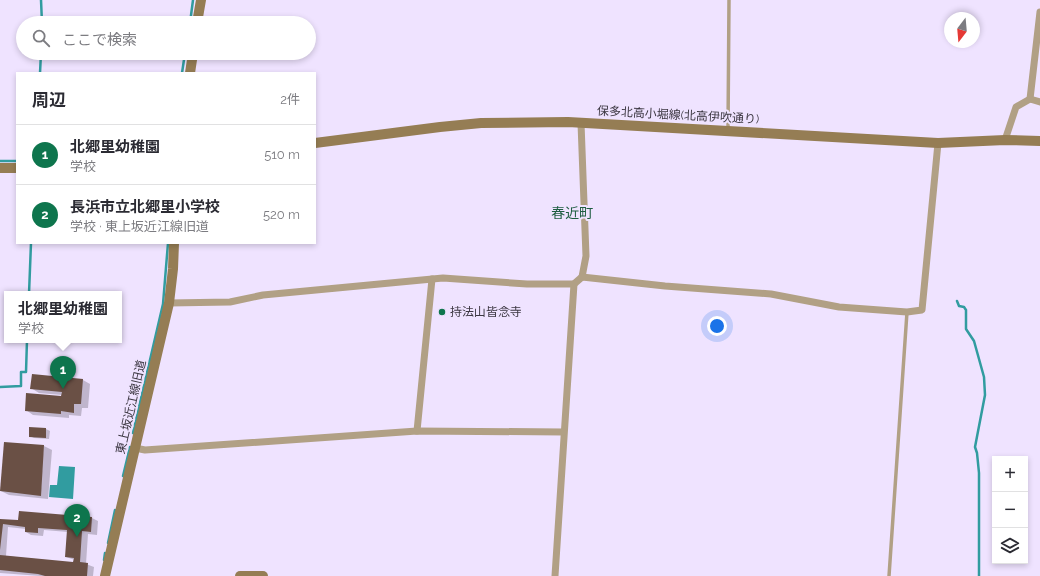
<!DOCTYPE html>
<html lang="ja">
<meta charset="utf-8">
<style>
:root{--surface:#fff;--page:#f7f7f7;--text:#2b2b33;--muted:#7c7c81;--line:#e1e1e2;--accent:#0e754d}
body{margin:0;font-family:Raleway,"Noto Sans JP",sans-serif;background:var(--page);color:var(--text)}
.controls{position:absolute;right:12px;bottom:12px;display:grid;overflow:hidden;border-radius:0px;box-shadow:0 2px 6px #0003}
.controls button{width:36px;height:36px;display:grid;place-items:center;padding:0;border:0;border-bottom:1px solid var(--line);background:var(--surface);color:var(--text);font:20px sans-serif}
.compass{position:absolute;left:944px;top:12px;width:36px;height:36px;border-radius:50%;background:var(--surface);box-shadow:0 2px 6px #0003;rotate:196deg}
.you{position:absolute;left:717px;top:326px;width:14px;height:14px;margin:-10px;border:3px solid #fff;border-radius:50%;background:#1a73e8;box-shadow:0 0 0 6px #1a73e833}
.badge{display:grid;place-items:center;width:26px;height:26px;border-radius:50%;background:var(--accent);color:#fff;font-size:13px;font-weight:700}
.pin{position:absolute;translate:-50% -33px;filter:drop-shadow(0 1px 2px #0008)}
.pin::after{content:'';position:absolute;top:21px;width:14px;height:12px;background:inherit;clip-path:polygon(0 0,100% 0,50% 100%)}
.popup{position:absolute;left:4px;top:291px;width:118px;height:52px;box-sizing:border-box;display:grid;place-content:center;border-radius:0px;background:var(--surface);filter:drop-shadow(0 1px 3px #0005);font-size:13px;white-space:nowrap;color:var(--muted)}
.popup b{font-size:15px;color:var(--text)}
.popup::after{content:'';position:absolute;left:50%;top:100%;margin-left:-8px;border:8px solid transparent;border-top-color:var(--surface)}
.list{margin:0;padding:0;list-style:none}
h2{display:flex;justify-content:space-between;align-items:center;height:52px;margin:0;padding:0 16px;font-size:17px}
h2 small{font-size:13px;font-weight:400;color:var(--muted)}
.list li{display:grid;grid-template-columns:26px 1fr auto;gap:12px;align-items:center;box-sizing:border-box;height:60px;padding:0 16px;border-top:1px solid var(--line)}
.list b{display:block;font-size:15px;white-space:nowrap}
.list p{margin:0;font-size:13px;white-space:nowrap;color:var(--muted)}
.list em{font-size:13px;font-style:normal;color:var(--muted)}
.icon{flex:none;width:22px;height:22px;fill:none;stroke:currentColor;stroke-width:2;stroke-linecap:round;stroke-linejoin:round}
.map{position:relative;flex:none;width:1040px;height:576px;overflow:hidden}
.search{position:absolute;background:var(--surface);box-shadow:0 2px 6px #0003;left:16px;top:16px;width:300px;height:44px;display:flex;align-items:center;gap:10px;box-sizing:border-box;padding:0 14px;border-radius:22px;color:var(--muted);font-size:15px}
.panel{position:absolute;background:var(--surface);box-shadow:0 2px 6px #0003;left:16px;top:72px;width:300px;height:172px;border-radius:0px}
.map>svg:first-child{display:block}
</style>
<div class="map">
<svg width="1040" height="576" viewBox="0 0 1040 576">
<rect width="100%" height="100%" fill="#efe3ff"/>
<polygon fill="#319ca0" points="59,466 75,467 73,499 49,497 50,485 57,485"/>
<g fill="#0003" fill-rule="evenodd">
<polygon points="83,380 90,384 88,408 82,408 81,416 69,415 69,418 33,415 26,410 62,397 62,395 39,393 31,388"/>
<polygon points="46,429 50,431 49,439 34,438 30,436"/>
<polygon points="5,443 44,446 52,450 48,499 9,495 1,491"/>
<path d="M 19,512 L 92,518 L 98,521 L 97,535 L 88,534 L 86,564 L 94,567 L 93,576 L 41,576 L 0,573 L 0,520 L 19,521 ZM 8,527 L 26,529 L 26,532 L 31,535 L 43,536 L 44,530 L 68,532 L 66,557 L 75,560 L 74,563 L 6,556 Z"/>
</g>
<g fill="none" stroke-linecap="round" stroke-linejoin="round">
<g stroke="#319ca0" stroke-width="2.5">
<polyline points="41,0 42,23"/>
<polyline points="190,23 193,0"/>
<polyline points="40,73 41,53"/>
<polyline points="182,73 185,53"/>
<polyline points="0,161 17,161"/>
<polyline points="29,294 31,243"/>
<polyline points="957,301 959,306 964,307 966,310 966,329 974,341 984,377 985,395 975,447 977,453 979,473 979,576"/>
<polyline points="0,387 21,386 21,372 26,372 27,340"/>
<polyline points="133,433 163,304 168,243"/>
<polyline points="123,476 130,447"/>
<polyline points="108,543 115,510"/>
<polyline points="104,560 105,553"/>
</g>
</g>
<g fill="#6a5045">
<polygon points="32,374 83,379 81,404 74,404 74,413 61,411 61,414 25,411 26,393 61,396 62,392 30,389"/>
<polygon points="29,427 46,428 46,438 29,437"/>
<polygon points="4,442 44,445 41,496 0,491"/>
<polygon points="19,511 92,517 91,532 82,531 80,562 88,563 87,576 45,576 38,574 0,570 0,555 73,562 74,558 65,557 67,530 38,528 38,533 25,532 25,527 3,524 0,550 0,519 18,520"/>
</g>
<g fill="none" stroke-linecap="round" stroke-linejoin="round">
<g stroke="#b1a085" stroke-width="3.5">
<polyline points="728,130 729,0"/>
<polyline points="889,576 907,312"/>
</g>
<g stroke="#b1a085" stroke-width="7">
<polyline points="1030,99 1040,12"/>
<polyline points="581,123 586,256 582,277"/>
<polyline points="1005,140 1016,107 1030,99 1040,102"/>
<polyline points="574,284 582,277 665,286 771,294 839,307 907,312 922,310 938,143"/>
<polyline points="169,303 230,302 263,295 443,278 527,284 574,284 555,576"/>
<polyline points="417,431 432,279"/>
<polyline points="135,448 145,450 417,431 563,432"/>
</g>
<g stroke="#957d54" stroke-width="10">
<polyline points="197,23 201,0"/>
<polyline points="190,73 193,53"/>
<polyline points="315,143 440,127 481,123 568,122 938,143 1005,140 1040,141"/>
<polyline points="0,168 17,168"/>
<polyline points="105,576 169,303 173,269 174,243"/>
<polyline points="240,576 263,576"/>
</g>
</g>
<circle fill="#0e754d" stroke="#efe3ff" stroke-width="1.5" cx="442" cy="312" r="4"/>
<g text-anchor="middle" stroke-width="4" stroke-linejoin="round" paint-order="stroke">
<g font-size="12" fill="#3c3742" stroke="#efe3ff">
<text transform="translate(678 115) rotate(3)" y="4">保多北高小堀線(北高伊吹通り)</text>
<text transform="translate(131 407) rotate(-77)" y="4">東上坂近江線旧道</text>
</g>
<g font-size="12" fill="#3c3742" stroke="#efe3ff" text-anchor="start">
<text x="450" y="316">持法山皆念寺</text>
</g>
<g font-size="14" fill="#1e5d41" stroke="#efe3ff">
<text x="572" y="218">春近町</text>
</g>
</g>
</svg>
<div class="controls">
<button>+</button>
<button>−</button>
<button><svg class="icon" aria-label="layers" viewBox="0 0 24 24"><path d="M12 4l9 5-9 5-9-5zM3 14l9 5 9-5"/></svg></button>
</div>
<svg class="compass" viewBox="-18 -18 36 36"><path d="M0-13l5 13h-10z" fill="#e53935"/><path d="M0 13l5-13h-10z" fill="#7c7c81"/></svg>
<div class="you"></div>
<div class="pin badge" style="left:63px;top:389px">1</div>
<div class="popup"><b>北郷里幼稚園</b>学校</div>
<div class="pin badge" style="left:77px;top:537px">2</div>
<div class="search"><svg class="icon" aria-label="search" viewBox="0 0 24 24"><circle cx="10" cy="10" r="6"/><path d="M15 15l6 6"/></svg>ここで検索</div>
<section class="panel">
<h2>周辺<small>2件</small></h2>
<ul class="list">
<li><span class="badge">1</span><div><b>北郷里幼稚園</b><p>学校</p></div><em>510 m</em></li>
<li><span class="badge">2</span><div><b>長浜市立北郷里小学校</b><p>学校 · 東上坂近江線旧道</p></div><em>520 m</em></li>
</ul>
</section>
</div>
